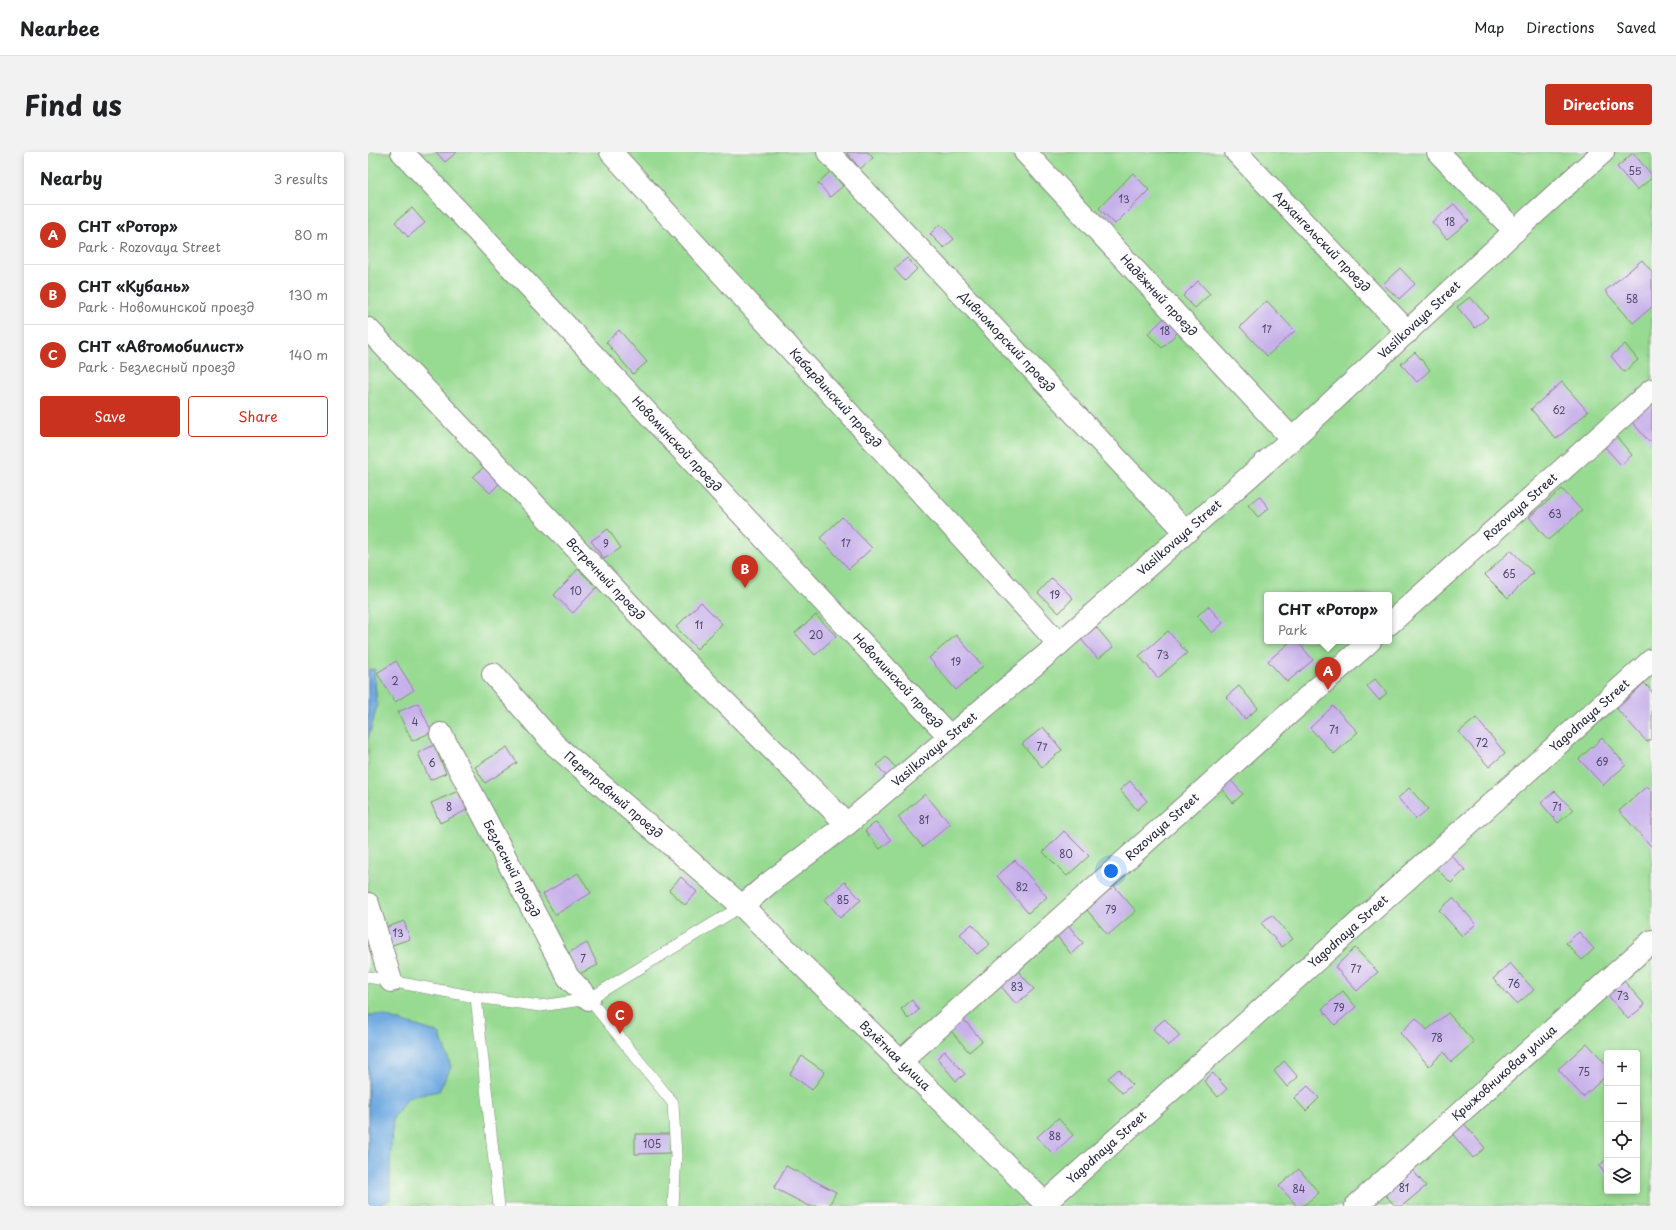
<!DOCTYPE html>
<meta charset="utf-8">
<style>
:root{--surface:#fff;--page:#f2f2f2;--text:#202124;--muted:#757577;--line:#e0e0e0;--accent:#c8321e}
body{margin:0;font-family:"Playpen Sans",sans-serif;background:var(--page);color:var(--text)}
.controls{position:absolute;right:12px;bottom:12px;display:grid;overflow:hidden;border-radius:4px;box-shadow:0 2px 6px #0003}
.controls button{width:36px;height:36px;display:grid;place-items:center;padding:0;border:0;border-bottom:1px solid var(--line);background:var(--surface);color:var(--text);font:20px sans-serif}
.you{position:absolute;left:743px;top:719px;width:14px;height:14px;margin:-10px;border:3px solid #fff;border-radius:50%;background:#1a73e8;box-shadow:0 0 0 6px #1a73e833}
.badge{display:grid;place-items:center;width:26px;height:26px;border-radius:50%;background:var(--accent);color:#fff;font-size:13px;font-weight:700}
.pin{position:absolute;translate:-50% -33px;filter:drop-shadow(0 1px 2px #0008)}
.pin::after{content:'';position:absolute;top:21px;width:14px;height:12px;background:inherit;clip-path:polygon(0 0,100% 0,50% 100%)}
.popup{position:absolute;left:896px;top:440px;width:128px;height:52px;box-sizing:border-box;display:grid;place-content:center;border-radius:4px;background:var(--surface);filter:drop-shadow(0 1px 3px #0005);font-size:13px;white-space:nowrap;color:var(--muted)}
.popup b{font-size:15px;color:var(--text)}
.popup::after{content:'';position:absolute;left:50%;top:100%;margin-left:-8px;border:8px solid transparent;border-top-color:var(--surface)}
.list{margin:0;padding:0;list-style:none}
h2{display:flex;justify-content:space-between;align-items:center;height:52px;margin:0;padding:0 16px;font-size:17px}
h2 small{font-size:13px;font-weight:400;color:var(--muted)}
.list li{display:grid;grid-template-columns:26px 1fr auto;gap:12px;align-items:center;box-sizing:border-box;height:60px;padding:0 16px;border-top:1px solid var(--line)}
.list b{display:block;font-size:15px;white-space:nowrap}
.list p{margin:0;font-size:13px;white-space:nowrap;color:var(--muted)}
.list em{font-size:13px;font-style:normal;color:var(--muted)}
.actions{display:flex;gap:8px;padding:12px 16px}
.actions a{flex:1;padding:9px 0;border:1px solid var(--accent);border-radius:4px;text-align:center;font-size:14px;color:var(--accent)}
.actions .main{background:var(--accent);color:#fff}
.icon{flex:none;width:22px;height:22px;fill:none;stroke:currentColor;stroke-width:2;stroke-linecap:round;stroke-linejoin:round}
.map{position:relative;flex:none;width:1284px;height:1054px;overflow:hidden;border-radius:4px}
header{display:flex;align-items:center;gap:24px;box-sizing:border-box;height:56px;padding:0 20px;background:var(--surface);border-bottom:1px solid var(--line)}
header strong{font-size:19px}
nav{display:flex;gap:22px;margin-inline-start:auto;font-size:14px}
.intro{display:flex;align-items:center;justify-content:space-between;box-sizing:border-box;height:96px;padding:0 24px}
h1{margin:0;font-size:28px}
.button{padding:10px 18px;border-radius:4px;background:var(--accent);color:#fff;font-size:14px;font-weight:700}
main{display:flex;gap:24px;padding:0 24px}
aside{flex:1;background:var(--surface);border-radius:4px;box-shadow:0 2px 6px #0003}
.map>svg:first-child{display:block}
</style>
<header>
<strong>Nearbee</strong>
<nav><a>Map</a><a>Directions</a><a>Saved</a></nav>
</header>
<div class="intro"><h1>Find us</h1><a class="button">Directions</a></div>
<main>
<aside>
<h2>Nearby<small>3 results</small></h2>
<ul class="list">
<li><span class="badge">A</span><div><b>СНТ «Ротор»</b><p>Park · Rozovaya Street</p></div><em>80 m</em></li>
<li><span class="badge">B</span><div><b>СНТ «Кубань»</b><p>Park · Новоминской проезд</p></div><em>130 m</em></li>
<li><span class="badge">C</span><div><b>СНТ «Автомобилист»</b><p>Park · Безлесный проезд</p></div><em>140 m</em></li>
</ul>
<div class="actions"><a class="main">Save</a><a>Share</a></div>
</aside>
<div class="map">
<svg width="1284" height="1054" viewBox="0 0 1284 1054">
<rect width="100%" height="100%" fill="#fdfcf7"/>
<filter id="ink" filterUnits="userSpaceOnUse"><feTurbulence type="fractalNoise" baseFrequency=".025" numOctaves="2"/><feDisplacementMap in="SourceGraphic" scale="8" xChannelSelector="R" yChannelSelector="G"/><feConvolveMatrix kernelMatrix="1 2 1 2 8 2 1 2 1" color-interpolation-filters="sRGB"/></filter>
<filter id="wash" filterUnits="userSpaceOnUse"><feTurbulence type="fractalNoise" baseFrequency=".012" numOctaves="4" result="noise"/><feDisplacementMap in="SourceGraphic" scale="16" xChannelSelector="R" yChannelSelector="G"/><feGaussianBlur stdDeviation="0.9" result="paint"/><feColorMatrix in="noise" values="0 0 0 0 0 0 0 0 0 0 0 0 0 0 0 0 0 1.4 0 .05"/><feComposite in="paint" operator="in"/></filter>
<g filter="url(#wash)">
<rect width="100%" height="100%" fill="#efe8cd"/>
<path fill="#97da91" stroke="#5c7e66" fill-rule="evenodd" d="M 0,0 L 1284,0 L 1284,1054 L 0,1054 ZM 899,443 L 1021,443 L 1021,489 L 899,489 ZM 1239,901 L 1269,901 L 1269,1039 L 1239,1039 Z"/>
<g fill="#71abe1" stroke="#4a668e">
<polygon points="6,517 9,554 0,587 0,518"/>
<polygon points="0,863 13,863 71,881 83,915 71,939 40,945 25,966 22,1012 22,1048 8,1054 0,1054"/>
</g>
<g id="blocks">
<g fill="#c7b1ea">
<polygon points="68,0 89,0 77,10"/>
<polygon points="480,0 500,0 505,6 492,17 479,1"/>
<polygon points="1265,1 1284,23 1284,26 1269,38 1249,15"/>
<polygon points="463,19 475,34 462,45 450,31"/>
<polygon points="765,21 781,38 747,72 731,56"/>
<polygon points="1086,52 1101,69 1079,87 1064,70"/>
<polygon points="44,56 57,71 40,85 27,70"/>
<polygon points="572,72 586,87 576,96 562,82"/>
<polygon points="539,106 549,117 537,129 526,117"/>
<polygon points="1274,108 1284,120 1284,155 1265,171 1237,139"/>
<polygon points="1032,116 1047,132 1031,147 1015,132"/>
<polygon points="830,129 842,142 827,156 815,144"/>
<polygon points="1102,145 1120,165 1107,176 1089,155"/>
<polygon points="899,149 927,179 899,204 872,175"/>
<polygon points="799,163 813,177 794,196 780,182"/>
<polygon points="251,178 279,210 265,222 238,190"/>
<polygon points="1257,192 1270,208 1256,220 1243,204"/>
<polygon points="1047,200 1062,218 1049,230 1033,212"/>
<polygon points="1194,230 1220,260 1188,287 1163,257"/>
<polygon points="1284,246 1284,287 1281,290 1261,266"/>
<polygon points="1247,283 1264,303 1253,313 1235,293"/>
<polygon points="117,314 133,330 122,341 105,325"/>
<polygon points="1194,337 1214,359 1180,388 1161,365"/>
<polygon points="891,344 901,356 890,365 880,353"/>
<polygon points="474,365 504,396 481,417 452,386"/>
<polygon points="240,377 253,396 236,407 223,389"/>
<polygon points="1143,398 1165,421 1140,446 1117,423"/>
<polygon points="210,417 229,435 205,461 186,443"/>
<polygon points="684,426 705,446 691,461 670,441"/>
<polygon points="333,450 354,472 329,497 308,475"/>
<polygon points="840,454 855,471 844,481 829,464"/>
<polygon points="448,463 468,484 447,503 427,481"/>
<polygon points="728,475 745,495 730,507 713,487"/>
<polygon points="800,479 819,501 790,526 771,504"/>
<polygon points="588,483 615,514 588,538 561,506"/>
<polygon points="923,489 929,489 945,508 919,530 900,509"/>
<polygon points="28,509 46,538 27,550 9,521"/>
<polygon points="1007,527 1019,541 1011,548 999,534"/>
<polygon points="1276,531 1284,539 1284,586 1279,590 1249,557"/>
<polygon points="871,534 890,556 877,567 858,545"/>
<polygon points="50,551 64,580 44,589 30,560"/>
<polygon points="965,554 990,580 966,602 942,576"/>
<polygon points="1108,566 1137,601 1121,615 1091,580"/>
<polygon points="675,575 694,598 674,615 654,592"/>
<polygon points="1234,586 1258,613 1235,633 1211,607"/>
<polygon points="66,593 78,621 62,628 50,601"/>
<polygon points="139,595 149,611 117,631 107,615"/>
<polygon points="518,605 532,620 522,629 509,613"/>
<polygon points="860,625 875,642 865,651 850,633"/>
<polygon points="762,629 779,649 769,658 752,638"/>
<polygon points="1279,634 1284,639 1284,695 1251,659"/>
<polygon points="1041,636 1060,657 1048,667 1030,646"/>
<polygon points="90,639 99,658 72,671 63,651"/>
<polygon points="1187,639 1205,658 1190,671 1173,651"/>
<polygon points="557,642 582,672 555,695 530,665"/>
<polygon points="508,670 523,688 512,697 497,679"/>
<polygon points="696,679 721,704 699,724 675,700"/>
<polygon points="1082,702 1097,718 1083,731 1067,715"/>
<polygon points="647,708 679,745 660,761 629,724"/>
<polygon points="210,721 223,741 187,763 175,742"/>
<polygon points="313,725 329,740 317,753 301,738"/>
<polygon points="477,730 493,748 472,766 457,747"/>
<polygon points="746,734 768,759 740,783 718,757"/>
<polygon points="1085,746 1108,772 1094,784 1071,758"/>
<polygon points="904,763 925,787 914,795 893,771"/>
<polygon points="36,769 42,787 24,793 17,776"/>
<polygon points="604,772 622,792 609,802 592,782"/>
<polygon points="700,773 715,791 703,802 688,783"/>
<polygon points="1211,780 1226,797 1214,808 1198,791"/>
<polygon points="219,791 230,813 211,822 200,801"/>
<polygon points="987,796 1010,820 989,839 967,815"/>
<polygon points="1142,811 1166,838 1149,852 1125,827"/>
<polygon points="649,818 666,837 648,852 632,833"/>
<polygon points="1249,821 1277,853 1260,867 1233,835"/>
<polygon points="975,839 988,855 967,873 954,857"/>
<polygon points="544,848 551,858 540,867 533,857"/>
<polygon points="1080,861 1106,890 1083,910 1076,900 1061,914 1032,881 1048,866 1059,878"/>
<polygon points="592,863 614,889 601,900 579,874"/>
<polygon points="797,867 812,884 800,894 785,877"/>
<polygon points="1219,891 1239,913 1239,923 1215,945 1190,917"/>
<polygon points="577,899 597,922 588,929 569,906"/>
<polygon points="434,904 457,920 444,938 422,922"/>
<polygon points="916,909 930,925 919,935 906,919"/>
<polygon points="751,917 764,933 754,941 740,926"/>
<polygon points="845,921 859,937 850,945 836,929"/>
<polygon points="940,934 951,946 938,959 926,946"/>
<polygon points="690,966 705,983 685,1002 669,985"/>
<polygon points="1092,967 1117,996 1105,1006 1080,977"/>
<polygon points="267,982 302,982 302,1001 267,1002"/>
<polygon points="1239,1007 1239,1024 1231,1014"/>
<polygon points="418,1014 468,1040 461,1054 441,1054 406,1036"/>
<polygon points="1041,1014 1058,1034 1034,1054 1027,1054 1013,1038"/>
<polygon points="931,1017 951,1041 935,1054 929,1054 911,1034"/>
</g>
</g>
</g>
<g filter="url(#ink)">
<use href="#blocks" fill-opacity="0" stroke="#888584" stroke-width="1"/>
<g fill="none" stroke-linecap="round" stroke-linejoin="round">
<g stroke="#888584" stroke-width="12">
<g id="lane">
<polyline points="0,825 108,845 172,854 221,847 374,754"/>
<polyline points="108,845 131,1054"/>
<polyline points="221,847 305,951 308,1004 305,1054"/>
</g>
</g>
<g stroke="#888584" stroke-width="24">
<g id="street">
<path id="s1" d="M 34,0 L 160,133 L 582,585"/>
<path id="s2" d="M 243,0 L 691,492"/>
<path id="s3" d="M 460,0 L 818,380"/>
<path id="s4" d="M 657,0 L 924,287"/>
<path id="s5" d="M 868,0 L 1040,180"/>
<polyline points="1070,0 1147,79"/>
<path id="s6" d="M 0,177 L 296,489 L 479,672"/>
<path id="s7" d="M 1021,472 L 1284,238"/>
<path id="s8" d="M 125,522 L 187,593 L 374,754 L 680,1054"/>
<path id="s9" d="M 73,582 L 200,825 L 221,847"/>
<polyline points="0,752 23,829"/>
<path id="s10" d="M 374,754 L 401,731 L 479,672 L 691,492 L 924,287 L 1147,79 L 1235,0"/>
<path id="s11" d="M 532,910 L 1002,489"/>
<path id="s12" d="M 677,1051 L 1284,508"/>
<path id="s13" d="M 988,1054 L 1284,789"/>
</g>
</g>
<use href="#lane" stroke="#fff" stroke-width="11"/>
<use href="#street" stroke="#fff" stroke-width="22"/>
</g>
</g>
<g text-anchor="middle" stroke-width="4" stroke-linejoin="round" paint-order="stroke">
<g font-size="10" fill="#4b4667">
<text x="1267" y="23">55</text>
<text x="756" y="51">13</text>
<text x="1082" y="74">18</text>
<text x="1264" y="151">58</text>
<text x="899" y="181">17</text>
<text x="797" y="183">18</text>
<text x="1191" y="262">62</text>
<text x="1187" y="366">63</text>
<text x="478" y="395">17</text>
<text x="238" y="396">9</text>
<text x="1141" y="426">65</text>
<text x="208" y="443">10</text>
<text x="687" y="447">19</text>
<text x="331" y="477">11</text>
<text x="448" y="487">20</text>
<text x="795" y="507">73</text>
<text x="588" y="514">19</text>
<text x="27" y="533">2</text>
<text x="47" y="574">4</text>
<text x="966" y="582">71</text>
<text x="1114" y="595">72</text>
<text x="674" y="599">77</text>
<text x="1234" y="614">69</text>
<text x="64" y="615">6</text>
<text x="81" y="659">8</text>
<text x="1189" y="659">71</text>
<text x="556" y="672">81</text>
<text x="698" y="706">80</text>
<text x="654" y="739">82</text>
<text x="475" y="752">85</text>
<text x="743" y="762">79</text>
<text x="30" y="785">13</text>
<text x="215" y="811">7</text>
<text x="988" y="821">77</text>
<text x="1146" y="836">76</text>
<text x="649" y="839">83</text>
<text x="1255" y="848">73</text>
<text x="971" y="860">79</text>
<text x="1069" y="890">78</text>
<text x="1216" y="924">75</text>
<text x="687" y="988">88</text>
<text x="284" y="996">105</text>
<text x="1036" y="1040">81</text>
<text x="931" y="1041">84</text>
</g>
<g font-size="12" fill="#22223b" stroke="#fdfcf7">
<text dy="4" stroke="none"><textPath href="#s5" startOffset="124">Архангельский проезд</textPath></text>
<text dy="4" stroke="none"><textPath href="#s4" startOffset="196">Надёжный проезд</textPath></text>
<text dy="4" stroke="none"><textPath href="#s10" startOffset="896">Vasilkovaya Street</textPath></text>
<text dy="4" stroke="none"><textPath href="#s3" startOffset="261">Дивноморский проезд</textPath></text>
<text dy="4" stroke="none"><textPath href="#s2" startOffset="333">Кабардинский проезд</textPath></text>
<text dy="4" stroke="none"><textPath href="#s1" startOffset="401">Новоминской проезд</textPath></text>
<text dy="4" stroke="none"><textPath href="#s7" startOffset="176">Rozovaya Street</textPath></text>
<text dy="4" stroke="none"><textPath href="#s10" startOffset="572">Vasilkovaya Street</textPath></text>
<text dy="4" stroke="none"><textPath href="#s6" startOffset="345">Встречный проезд</textPath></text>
<text dy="4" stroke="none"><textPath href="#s1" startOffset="725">Новоминской проезд</textPath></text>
<text dy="4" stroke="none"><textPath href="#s12" startOffset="731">Yagodnaya Street</textPath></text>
<text dy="4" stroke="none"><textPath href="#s10" startOffset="248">Vasilkovaya Street</textPath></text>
<text dy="4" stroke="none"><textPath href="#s8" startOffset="171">Переправный проезд</textPath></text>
<text dy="4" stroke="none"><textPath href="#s11" startOffset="352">Rozovaya Street</textPath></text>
<text dy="4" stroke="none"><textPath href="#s9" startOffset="152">Безлесный проезд</textPath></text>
<text dy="4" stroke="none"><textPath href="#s12" startOffset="407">Yagodnaya Street</textPath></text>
<text dy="4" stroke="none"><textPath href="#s8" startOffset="555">Взлётная улица</textPath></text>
<text dy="4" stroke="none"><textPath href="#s13" startOffset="199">Крыжовниковая улица</textPath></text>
<text dy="4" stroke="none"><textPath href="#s12" startOffset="83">Yagodnaya Street</textPath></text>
</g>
</g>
</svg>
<div class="controls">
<button>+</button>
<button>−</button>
<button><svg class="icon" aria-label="locate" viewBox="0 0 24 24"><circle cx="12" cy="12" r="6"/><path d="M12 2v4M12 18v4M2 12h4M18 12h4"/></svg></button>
<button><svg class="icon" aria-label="layers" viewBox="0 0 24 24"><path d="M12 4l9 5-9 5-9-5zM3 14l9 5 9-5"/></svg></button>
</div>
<div class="you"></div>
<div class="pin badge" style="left:960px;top:538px">A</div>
<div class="popup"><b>СНТ «Ротор»</b>Park</div>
<div class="pin badge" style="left:377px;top:436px">B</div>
<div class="pin badge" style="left:252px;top:882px">C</div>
</div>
</main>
